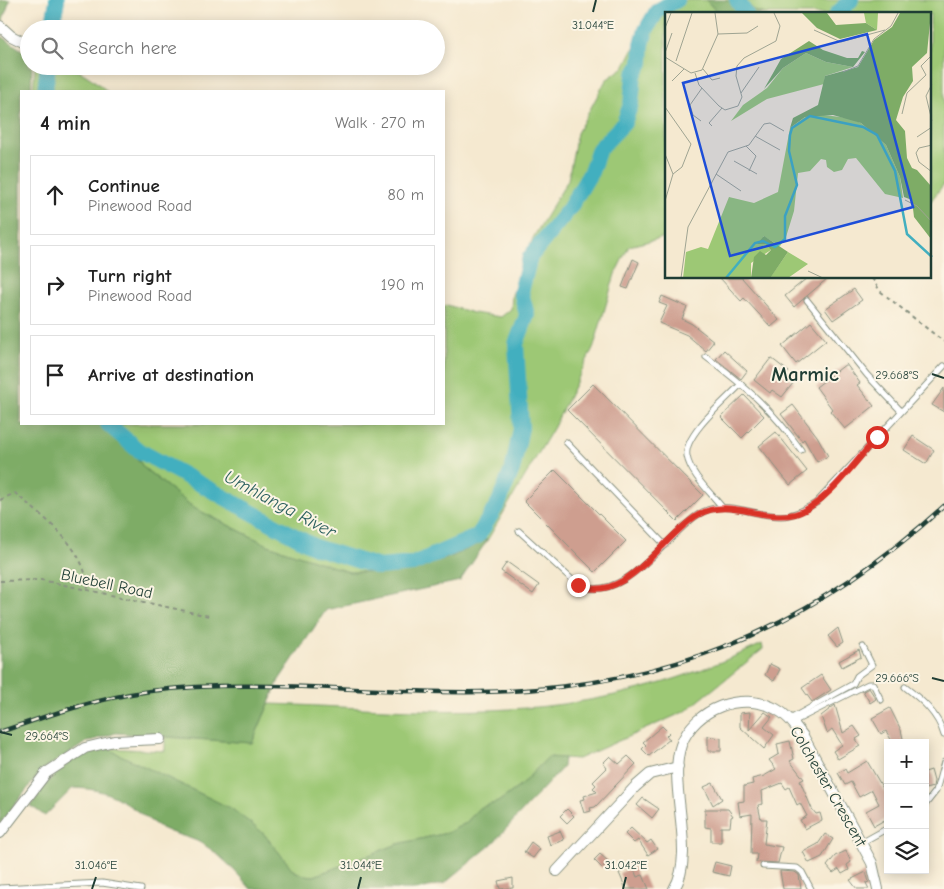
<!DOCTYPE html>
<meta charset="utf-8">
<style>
:root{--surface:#fff;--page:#f6f6f6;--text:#222;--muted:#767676;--line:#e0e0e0}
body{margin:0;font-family:"Comic Neue",sans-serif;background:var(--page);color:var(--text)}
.controls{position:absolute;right:15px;bottom:15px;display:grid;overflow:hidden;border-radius:0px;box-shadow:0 2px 12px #0003}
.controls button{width:45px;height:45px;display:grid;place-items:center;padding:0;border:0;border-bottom:1px solid var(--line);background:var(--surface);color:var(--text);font:25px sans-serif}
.stop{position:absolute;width:15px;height:15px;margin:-11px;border:4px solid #d93025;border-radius:50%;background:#fff}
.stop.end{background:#d93025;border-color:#fff;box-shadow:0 1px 5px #0008}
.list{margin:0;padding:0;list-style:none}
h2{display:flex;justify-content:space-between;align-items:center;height:65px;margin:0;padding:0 20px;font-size:21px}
h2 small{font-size:16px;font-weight:400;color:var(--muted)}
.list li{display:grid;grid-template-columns:32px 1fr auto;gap:15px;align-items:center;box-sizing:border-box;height:80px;margin:0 10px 10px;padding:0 10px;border:1px solid var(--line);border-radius:0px}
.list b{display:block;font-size:19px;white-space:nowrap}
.list p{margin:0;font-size:16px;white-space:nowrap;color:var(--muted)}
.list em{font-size:16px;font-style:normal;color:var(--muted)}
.icon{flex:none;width:28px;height:28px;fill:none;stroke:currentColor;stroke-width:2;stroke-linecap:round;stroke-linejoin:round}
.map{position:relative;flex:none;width:944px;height:889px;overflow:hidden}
.search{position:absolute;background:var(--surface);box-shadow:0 2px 12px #0003;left:20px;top:20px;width:425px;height:55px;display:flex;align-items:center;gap:12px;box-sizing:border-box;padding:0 18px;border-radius:28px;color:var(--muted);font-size:19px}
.panel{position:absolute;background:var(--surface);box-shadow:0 2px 12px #0003;left:20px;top:90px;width:425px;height:335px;border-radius:0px}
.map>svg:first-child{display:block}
</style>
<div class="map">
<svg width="944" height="889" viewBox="0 0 944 889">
<rect width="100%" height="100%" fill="#fcf5e5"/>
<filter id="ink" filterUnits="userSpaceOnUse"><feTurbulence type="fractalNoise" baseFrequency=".02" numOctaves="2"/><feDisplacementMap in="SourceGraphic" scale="10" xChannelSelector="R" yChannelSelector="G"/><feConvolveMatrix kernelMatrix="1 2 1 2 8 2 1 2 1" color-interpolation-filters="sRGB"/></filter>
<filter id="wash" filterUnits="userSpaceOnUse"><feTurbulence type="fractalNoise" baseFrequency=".0096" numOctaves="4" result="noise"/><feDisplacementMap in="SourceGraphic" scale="20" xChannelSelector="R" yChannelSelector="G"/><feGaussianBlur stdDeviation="1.12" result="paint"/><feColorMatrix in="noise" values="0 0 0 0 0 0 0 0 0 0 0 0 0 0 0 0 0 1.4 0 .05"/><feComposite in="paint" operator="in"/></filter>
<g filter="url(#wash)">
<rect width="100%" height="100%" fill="#f5e9d0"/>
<g fill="#9dc875" stroke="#5e8254">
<polygon points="667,0 706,0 719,14 666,14 666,237 629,246 615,274 594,346 554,427 488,539 451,557 404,572 349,572 268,545 194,508 144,468 113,424 444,424 444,307 447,305 473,313 501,317 511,309 512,295 533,238 568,180 577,133 606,80 624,67 649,18"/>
<polygon points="743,0 944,0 944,184 930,202 930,14 765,14 755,11"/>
<path d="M 35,66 C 73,66 78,67 107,91 L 33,91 Z"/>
<path d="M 762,644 L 763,649 L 686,711 L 578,759 L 548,757 L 520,786 L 498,802 L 479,808 L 466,823 L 447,833 L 398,844 L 314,876 L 304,875 L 294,871 L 263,833 L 232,809 L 106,748 L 165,751 L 165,737 L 252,743 L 269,704 C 364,707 470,717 563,704 C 633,695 698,674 762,644 Z"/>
</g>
<g fill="#7eac66" stroke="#4e744d">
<polygon points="0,0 10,0 0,29"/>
<polygon points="706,0 743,0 755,11 765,14 719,14"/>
<polygon points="0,35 29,55 29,66 32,66 31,91 21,91 21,424 113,424 144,468 194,508 268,545 349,572 404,572 451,557 488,539 460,581 326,610 279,680 252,743 116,733 87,742 42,770 0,824"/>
<path d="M 97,748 L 106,748 L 232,809 L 263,833 L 294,871 L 304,875 L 314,876 L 398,844 L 447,833 L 466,823 L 479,808 L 498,802 L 520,786 L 548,757 L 564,758 L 563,767 L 492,844 L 445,883 L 420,889 L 251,889 C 236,872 218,851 197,841 C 186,836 172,834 161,828 C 127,806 118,789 73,788 L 45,816 L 31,806 C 47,778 67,760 97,748 Z"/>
</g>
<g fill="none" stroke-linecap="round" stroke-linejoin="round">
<g stroke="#42afbf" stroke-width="16">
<polyline points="737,0 746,14"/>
<polyline points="837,14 851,0"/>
<polyline points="52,29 57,0"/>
<polyline points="45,91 48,66"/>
<polyline points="108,424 138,450 315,547 379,567 413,564 478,536 499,502 513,467 521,428 516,344 527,315 521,292 530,257 569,209 591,172 599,149 624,123 631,104 634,75 641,63 642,45 646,30 657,11 677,0"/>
</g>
</g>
<g id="blocks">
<g fill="#ce9e8f">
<polygon points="633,259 639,262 628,289 622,287"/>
<polygon points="720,278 742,278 779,320 771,327 744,298 741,301"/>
<polygon points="807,278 828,278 794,307 785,296"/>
<polygon points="854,289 862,300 833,320 825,309"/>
<polygon points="662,296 687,307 682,319 692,324 714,341 706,351 687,335 659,323 667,306 659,303"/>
<polygon points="811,322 826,340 796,364 782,346"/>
<polygon points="724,350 747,371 741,379 716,359"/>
<polygon points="771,358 789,372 786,375 794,382 782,397 772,390 770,393 754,380"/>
<polygon points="846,364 860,383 857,385 874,406 845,429 830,411 832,409 816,387"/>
<polygon points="593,384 703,495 677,521 567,410"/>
<polygon points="944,388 944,412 932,405"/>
<polygon points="744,395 764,416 742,438 721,417"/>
<polygon points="793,405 817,436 828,456 817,462 804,439 802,441 781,414"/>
<polygon points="776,432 807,471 790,485 759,446"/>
<polygon points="913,436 934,450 926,464 904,450"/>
<polygon points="555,470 626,541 595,572 524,501"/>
<polygon points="507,562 539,585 533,594 501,571"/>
<polygon points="838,628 843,643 837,647 828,636"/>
<polygon points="859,650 861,657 842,667 839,661"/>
<polygon points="770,664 780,669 774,681 765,675"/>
<polygon points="821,675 831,690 812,702 802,688"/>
<polygon points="869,688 876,699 870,703 863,691"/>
<polygon points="835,705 843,733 854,726 861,736 856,739 860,746 838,759 833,751 842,745 832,729 827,733 821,716"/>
<polygon points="890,708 901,730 904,743 893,743 886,731 881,734 872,718"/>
<polygon points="750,712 749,730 765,712 772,717 764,727 774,735 764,749 740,727 740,713"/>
<polygon points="662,726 669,733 666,736 670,739 649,756 642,749 646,745 643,742"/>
<polygon points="708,736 721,738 721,751 708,751"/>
<polygon points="790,741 794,759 790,761 804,779 800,781 812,809 816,814 820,813 822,820 805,829 800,820 807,816 800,803 797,805 789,787 786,789 782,783 762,791 763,804 758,805 761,819 767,819 764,844 782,847 778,863 756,862 757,854 751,854 752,814 740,816 738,802 744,801 744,786 753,784 752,779 764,776 776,769 769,760 779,754 777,744"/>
<polygon points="610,756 619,764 628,756 636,764 595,807 590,808 591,811 584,813 580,800 585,799 584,796 597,792 593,788 596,785 593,782 607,768 603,763"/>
<polygon points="867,761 888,797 888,818 874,826 866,811 879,804 872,790 859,797 851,782 845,785 838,773 845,769 847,773"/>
<polygon points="931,770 934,781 933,787 925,789 925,772"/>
<polygon points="713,783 722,799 713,805 704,787"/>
<polygon points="643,798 659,809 652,818 637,805"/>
<polygon points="567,809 574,816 567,823 560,816"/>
<polygon points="705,809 728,809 733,816 731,817 730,827 721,827 721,842 711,842 711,828 705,827"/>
<polygon points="631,828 647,843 651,840 657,849 648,855 638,840 634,843 625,834"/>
<polygon points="560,831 564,840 550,845 547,836"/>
<polygon points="825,834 833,839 822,857 809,863 803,852 818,844"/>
<polygon points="531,842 540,849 533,858 524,852"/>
<polygon points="846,851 851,862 847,865 849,870 842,874 839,869 833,873 827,866 835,856"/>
<polygon points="600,854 608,861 602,868 594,860"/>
<polygon points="715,862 731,866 729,876 712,872"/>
<polygon points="633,867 637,877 643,875 649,889 626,889 619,873"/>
<polygon points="780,871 795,872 799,875 801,889 783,889"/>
<polygon points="866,872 869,882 866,883 869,889 857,889 850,880"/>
<polygon points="513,878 513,888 500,889 498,881"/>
</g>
</g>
</g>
<g filter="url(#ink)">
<use href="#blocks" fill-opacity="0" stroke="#8a9382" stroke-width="1"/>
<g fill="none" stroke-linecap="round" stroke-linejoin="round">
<g stroke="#8a9382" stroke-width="7">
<g id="service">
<polyline points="807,300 867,375 901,411"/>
<path d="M 706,357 C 745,386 772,409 801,450"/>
<polyline points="566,442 665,545"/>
<path d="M 722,507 C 711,493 690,474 687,456 C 683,435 727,399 741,384"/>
<path d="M 519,531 L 578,585 C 623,605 664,539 696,516 C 722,497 752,516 781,516 C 794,516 805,509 816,503 L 944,366"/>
<path d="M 905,687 C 922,700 938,714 944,735"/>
<polyline points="790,719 853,684 857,676 872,665 863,647"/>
<polyline points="793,722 868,684 873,684 881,700"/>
<polyline points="925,805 936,791 944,762"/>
<polyline points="861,843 888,828"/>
<polyline points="763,866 797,868 802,872 811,889"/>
<polyline points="0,888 102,883 141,889"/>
</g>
</g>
<g stroke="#8a9382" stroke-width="12">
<g id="minor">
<polyline points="0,26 11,36 29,45"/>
<polyline points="0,833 46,773 85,748 114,741 160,739"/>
<polyline points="557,871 635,787 650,774 678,767"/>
<path d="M 674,889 C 697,853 667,785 681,745 C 695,708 741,691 776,709 C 788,715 795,726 803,736 L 872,863 L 878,889"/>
</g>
</g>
<g stroke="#8a9382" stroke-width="2" stroke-dasharray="4 4" stroke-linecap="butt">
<polyline points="872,278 880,291 944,342"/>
<path d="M 0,500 L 15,493 C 45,519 86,547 88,590"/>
<polyline points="0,581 41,580 209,616"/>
</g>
<use href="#service" stroke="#fff" stroke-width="5"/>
<use href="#minor" stroke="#fff" stroke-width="10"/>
<g stroke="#1f3d34" stroke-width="4.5">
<path id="rail" d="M 0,732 C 49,715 98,698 150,691 C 259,678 371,694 481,692 C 664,689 809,629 944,506"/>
</g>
<use href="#rail" stroke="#fcf5e5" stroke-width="2.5" stroke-dasharray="8" stroke-linecap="butt"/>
</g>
</g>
<g fill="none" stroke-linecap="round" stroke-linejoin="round" filter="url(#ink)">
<path stroke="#d93025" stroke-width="6" d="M 578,585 C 626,606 663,535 698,515 C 729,497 762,522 795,514 C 825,506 856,461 877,437"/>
</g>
<path fill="none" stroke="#1f3d34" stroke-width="2" d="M 593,12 L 596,0M 932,374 L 944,378M 932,678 L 944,681M 0,732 L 12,735M 92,889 L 96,877M 358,889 L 361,877M 623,889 L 626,877"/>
<g text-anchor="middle" stroke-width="4" stroke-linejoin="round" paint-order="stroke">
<g font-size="16" fill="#1f3d34" stroke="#fcf5e5">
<text transform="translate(107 583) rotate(12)" y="6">Bluebell Road</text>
<text transform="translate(829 786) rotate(60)" y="6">Colchester Crescent</text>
</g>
<g font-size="18" font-style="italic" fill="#2a5f5e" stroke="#fcf5e5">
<text transform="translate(280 504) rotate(28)" y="6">Umhlanga River</text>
</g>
<g font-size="21" font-weight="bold" fill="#1f3d34" stroke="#fcf5e5">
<text x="805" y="381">Marmic</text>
</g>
</g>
<g transform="translate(665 12)">
<rect width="266" height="266" fill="#f5e9d0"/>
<path d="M 199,1 L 213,1 L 212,18 L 201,11 ZM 141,41 L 161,50 L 188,55 L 160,64 L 159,72 L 102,87 L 66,109 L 78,93 L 102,76 L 118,56 ZM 150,102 L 184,106 L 196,111 L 221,133 L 235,165 L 238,186 L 220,182 L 191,146 L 183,147 L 177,158 L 169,160 L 162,155 L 161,148 L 156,147 L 145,159 L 133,161 L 129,199 L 121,225 L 115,234 L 98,224 L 106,238 L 86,251 L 86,266 L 18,266 L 21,240 L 36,235 L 43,237 L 64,185 L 89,191 L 113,180 L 125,116 L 140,105 ZM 123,240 L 143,252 L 123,266 L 105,266 Z" fill="#9dc875"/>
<path d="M 137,1 L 162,1 L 171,13 L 201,11 L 212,18 L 175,27 L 152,16 ZM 235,1 L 266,1 L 262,41 L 247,55 L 248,69 L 238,85 L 231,108 L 240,119 L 242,146 L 247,156 L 252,158 L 266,174 L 266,237 L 266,227 L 249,205 L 247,188 L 239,185 L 235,165 L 221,133 L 196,111 L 168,103 L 140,105 L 125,116 L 128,106 L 153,93 L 160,64 L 193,55 L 209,28 L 227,15 ZM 144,29 L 158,38 L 182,46 L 193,46 L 197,39 L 200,40 L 188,55 L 161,50 L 141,41 L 118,56 L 99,77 L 116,47 ZM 99,224 L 123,240 L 106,265 L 86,266 L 89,245 L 95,239 L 101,243 L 106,238 L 101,232 L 92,232 Z" fill="#7eac66"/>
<path fill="none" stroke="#42afbf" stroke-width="2.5" d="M 61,266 L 90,231 L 98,229 L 110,235 L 120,227 L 120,204 L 132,173 L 124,139 L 125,123 L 127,116 L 145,104 L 198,115 L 212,123 L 230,159 L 242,222 L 267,245"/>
<path fill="none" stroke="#9fa492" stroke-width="1" d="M 0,16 L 6,1M 149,18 L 176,30 L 220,18M 53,22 L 82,21 L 93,14M 0,41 L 7,21M 0,45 L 26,61 L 37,58 L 53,22 L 50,1M 11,49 L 27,1M 38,57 L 47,68 L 55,66M 178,60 L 193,54 L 209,27 L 226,14 L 233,1M 30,61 L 34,73 L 54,94 L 60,98 L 73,94 L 77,85 L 71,64 L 72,54 L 79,46 L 111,29 L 115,14 L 109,1M 7,69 L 19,57M 267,72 L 261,84 L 267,109M 76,81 L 94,55M 0,95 L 26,132 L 17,155 L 8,162M 237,102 L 242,81 L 261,63 L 256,54 L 267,43M 36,109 L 28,103 L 25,93 L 37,76M 47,114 L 44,111 L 57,96M 90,124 L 115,138M 252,125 L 267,115M 267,133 L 254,136 L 251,141 L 254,150 L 267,160M 81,134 L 91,144 L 84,159M 0,142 L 8,162 L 0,189M 69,149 L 92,162M 51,162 L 76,179M 240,188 L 252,194 L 267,210M 143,259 L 158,266M 16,266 L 23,215 L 63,140 L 84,133 L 99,112 L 105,111 L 119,119"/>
<path fill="#1d4ed8" fill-opacity="0.15" stroke="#1d4ed8" stroke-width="2.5" d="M 202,22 L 248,195 L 65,244 L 18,71 Z"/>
<rect width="266" height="266" fill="none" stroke="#1f3d34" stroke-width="2.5"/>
</g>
<g font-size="12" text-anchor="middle" fill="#1f3d34" stroke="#fcf5e5" stroke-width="4" stroke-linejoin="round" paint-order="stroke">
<text x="593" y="29">31.044°E</text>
<text x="897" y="379">29.668°S</text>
<text x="897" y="682">29.666°S</text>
<text x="47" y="740">29.664°S</text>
<text x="96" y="869">31.046°E</text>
<text x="361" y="869">31.044°E</text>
<text x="626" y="869">31.042°E</text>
</g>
</svg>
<div class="controls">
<button>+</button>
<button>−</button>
<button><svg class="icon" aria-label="layers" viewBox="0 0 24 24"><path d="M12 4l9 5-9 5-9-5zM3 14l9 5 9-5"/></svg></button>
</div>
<div class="stop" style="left:877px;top:437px"></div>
<div class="stop end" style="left:578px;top:585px"></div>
<div class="search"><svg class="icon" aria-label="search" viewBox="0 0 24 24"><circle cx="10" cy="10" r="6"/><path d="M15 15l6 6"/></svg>Search here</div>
<section class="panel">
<h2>4 min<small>Walk · 270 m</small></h2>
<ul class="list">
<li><svg class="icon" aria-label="ahead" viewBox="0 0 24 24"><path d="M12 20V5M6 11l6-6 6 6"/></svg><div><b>Continue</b><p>Pinewood Road</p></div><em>80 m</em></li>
<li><svg class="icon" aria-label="right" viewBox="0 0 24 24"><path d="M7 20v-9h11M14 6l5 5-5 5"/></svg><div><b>Turn right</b><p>Pinewood Road</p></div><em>190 m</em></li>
<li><svg class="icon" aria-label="arrive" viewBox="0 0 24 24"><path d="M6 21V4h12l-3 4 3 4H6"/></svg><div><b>Arrive at destination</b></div></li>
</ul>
</section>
</div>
